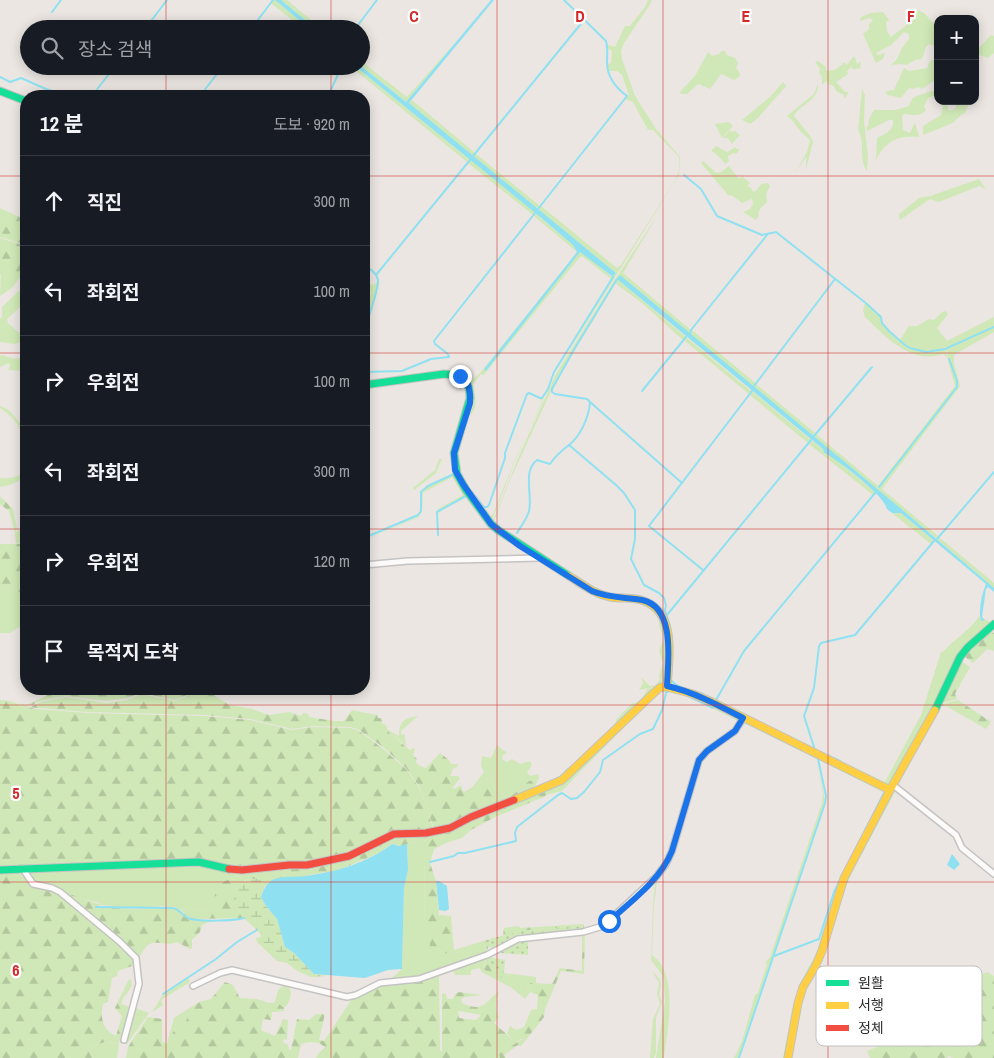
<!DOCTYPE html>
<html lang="ko">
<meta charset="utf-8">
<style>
:root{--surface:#171b24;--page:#242831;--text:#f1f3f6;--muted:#9ea1a6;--line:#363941}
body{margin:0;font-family:"Archivo Narrow","Noto Sans KR",sans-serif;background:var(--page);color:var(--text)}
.controls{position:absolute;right:15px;top:15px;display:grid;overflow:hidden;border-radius:10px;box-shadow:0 2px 12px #0003}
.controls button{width:45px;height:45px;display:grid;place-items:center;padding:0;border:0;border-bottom:1px solid var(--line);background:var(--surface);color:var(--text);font:25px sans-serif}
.stop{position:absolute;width:15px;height:15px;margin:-11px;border:4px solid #1a73e8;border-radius:50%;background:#fff}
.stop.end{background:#1a73e8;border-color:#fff;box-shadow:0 1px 5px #0008}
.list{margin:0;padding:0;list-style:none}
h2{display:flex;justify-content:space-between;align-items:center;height:65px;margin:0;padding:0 20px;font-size:21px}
h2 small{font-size:16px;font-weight:400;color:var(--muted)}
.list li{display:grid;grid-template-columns:32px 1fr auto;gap:15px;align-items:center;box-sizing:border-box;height:90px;padding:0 20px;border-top:1px solid var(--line)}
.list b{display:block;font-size:19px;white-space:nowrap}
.list em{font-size:16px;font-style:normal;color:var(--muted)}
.icon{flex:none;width:28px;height:28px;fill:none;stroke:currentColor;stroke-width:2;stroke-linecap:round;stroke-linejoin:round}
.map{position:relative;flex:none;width:994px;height:1058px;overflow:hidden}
.search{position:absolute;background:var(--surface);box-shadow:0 2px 12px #0003;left:20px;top:20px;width:350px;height:55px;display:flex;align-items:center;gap:12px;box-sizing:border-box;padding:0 18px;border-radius:28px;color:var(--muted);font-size:19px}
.panel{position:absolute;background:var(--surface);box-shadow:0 2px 12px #0003;left:20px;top:90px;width:350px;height:605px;border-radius:20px}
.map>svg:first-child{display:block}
</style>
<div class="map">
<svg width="994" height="1058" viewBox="0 0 994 1058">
<defs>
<pattern id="forest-firs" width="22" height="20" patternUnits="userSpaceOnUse" patternTransform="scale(1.25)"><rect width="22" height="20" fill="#d0e8b7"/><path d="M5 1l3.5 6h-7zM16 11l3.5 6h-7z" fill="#b3c79e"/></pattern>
<pattern id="wetland-marsh" width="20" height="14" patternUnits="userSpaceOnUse" patternTransform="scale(1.25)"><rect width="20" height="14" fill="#d0e8b7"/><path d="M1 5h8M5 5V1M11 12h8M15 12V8" fill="none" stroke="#b3c79e"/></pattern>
<pattern id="garden-dots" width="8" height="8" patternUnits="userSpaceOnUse" patternTransform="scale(1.25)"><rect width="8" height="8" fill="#d0e8b7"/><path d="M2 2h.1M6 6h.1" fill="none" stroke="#b3c79e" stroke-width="1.8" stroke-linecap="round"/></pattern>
</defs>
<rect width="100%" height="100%" fill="#ebe6e1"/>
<g fill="#d0e8b7">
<polygon points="273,0 275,0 310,29 303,29 271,3"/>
<polygon points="281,0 287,0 322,29 316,29"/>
<path d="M 648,0 L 652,0 L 649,6 L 624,43 L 621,51 L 622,59 L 635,96 L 656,129 L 680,157 L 679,175 L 555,373 L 517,456 L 495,512 L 493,518 L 489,520 C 478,507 458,482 456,465 C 452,438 495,379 450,373 C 433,371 413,378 397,380 C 392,381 387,380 382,381 C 376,381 368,384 364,383 L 438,371 L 457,373 L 471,381 L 480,373 L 577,252 L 534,216 L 535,213 L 573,245 L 577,252 L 484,369 L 485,370 L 580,251 L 612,277 L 611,279 L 582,256 L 579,258 L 486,372 L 484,375 L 481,374 L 473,384 C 474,392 477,399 475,407 C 474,412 470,415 467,420 C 460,431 454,459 459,472 C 466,489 481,501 489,516 L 492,516 L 517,455 L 543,401 L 539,399 L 542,399 L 548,389 L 555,373 L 616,273 L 539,210 L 541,206 L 617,268 L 621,265 L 675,181 L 679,171 L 679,157 L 653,130 L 648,130 L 633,102 L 625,99 L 629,95 L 622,75 L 617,71 L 609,71 L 607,65 L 611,63 L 612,51 L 608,49 L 608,45 L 615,47 L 625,26 L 630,26 L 645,7 Z"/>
<path d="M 915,9 L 924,13 L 938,28 L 938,48 L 929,44 L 926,47 L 922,59 L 915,60 L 907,65 L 899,64 L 891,65 L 897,59 L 902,48 L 909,39 L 909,34 L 904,32 L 891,45 L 876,53 L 878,55 L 885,53 L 883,59 L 876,63 L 863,34 L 869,29 L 869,24 L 873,20 L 870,18 L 860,21 L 861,17 L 871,13 L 883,12 L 889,20 L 886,22 L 887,31 L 891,37 C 903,27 912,25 915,9 Z"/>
<polygon points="463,34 406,102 361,66 361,61 407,97"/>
<polygon points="991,35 994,36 994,53 988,58 979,55 978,49"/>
<polygon points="722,51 725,51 727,55 735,58 738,63 736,68 740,73 740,76 734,80 721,74 710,89 698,84 687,94 681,94 680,92 695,76 708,52 712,56 719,54"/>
<path d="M 853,57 L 855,57 L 857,64 L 861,62 L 860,69 L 857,68 L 854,70 L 851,67 L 847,71 L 848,74 L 836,82 L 845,92 L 849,92 L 844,99 L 844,95 L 836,91 L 834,86 L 828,84 L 826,81 L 822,85 L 822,77 L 819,73 L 820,69 L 815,62 L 818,61 L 826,67 L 826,70 C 835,72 838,68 844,62 L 847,65 Z"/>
<polygon points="938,58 938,75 932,82 922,89 918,87 913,89 909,88 901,98 887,95 886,91 894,90 904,68 909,71 927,68 930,61"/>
<polygon points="350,66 355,66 469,159 467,162"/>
<polygon points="783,82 786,86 757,119 750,124 742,120 771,96"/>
<path d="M 818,84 C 819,101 800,104 794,116 L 811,137 L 813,142 L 806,169 L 806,157 L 795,173 L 807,152 L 810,140 L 801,132 L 792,120 L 787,116 L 814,94 Z"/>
<path d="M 862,89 L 865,95 L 864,121 L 868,157 L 867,171 C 858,159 866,143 858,130 Z"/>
<path d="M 931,91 L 935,91 L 938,95 L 928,98 L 924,106 L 926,110 C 920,117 913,115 904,114 L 902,116 L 903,130 L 910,133 L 915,122 L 919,137 C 898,135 885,141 876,160 L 877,138 C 886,133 894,131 893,120 L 889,120 L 867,131 L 866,127 L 868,127 L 869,119 L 874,110 L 895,110 L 909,106 L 912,99 L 917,96 Z"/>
<polygon points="412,100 475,153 473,156 409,103"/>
<polygon points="944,101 946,101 949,111 956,108 956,101 970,101 970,103 964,114 961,115 953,123 923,135 923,126 941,115"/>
<polygon points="729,122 733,126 722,138 715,124"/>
<polygon points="730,130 731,132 735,131 740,135 732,144 728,138 723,138"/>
<polygon points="716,146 727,152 735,147 737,149 740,149 736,154 733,153 728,156 729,161 726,164 715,153 711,151"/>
<polygon points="476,154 540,206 538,209 473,157"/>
<polygon points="471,160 535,212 533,215 468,163"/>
<path d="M 704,161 L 716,173 L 721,172 L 729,166 L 739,179 L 742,176 L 750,183 L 747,186 L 751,188 L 753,192 L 756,191 L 761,184 L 768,183 L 770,186 L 766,194 L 767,202 C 763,206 757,210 759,216 L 756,220 L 743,212 L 750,209 L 753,204 L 752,199 L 742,203 L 733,196 L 728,195 L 701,163 Z"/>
<polygon points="979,179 986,189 979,186 939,202 930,199 900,220 899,214 919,198 930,196"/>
<polygon points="659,213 623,273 691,330 691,334 692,330 754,382 757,382 753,386 620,276 558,376 510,480 494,521 508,533 508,535 495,525 493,521 519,456 556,374 616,278"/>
<polygon points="23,267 26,269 12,288 0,296 1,274"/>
<polygon points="617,279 686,337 683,340 642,303 615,283"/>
<polygon points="377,282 378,284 364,330 364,318 371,293 367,283 373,285"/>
<polygon points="26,289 24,303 7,319 8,323 18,332 25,333 26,331 26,341 14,344 0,342 0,319 2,317 2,307 20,290 24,291"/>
<path d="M 865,303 L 881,317 C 882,326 888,330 894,336 C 911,351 923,355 945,349 L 956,381 L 956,387 L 954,391 L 879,487 L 957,387 L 957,381 L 946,349 L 994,327 L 994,332 L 954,355 L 954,364 L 960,386 L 882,489 L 938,536 L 936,538 L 814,437 L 816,434 L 878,486 L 955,386 L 947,357 L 943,354 C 911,365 886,337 865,317 L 863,311 Z"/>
<path d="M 946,311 L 948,314 L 937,328 L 947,341 L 994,317 L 994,326 C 986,331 977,334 969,338 C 945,348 923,360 900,340 L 909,326 L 917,326 L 929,319 L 934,320 L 942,312 Z"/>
<polygon points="687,338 751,391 749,394 685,341"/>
<path d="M 26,354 L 26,369 L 23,371 L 8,370 L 10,366 L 9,363 L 0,367 L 0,356 L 1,355 C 12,357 17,363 26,354 Z"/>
<polygon points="756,384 815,433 813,436 754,387"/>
<polygon points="753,392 811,440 808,443 750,395"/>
<path d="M 0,406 L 9,410 L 26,430 L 26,441 L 24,443 L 24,455 L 26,464 L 22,461 C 23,434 24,425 0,408 Z"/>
<polygon points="812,441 823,449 824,454 833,457 874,491 875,493 873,495 809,444"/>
<polygon points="439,459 442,459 436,473 414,490 413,488 435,470"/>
<path d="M 26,471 L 26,477 L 10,485 L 0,487 L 0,478 C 9,479 19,477 26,471 Z"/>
<polygon points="454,475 464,493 467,495 437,512 438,509 463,495 452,477 423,493 422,512 419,517 364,540 419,516 421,512 422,493 429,486"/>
<polygon points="892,513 901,513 934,541 931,544"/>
<polygon points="25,527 26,537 20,543 16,544 15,533"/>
<polygon points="940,538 994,583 994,588 938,540"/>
<path d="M 570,578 C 579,584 589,592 600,595 C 614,601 630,598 645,602 C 674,609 668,663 665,685 L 657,688 L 655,687 L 639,690 L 643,683 L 641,677 L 650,686 L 656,685 L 660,679 L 659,676 L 663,663 L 659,651 L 663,641 L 663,636 L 659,626 L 659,617 L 652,606 L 600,598 L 569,580 Z"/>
<polygon points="0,586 17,592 26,592 26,626 17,628 10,633 0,633"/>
<path d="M 979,616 L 981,621 L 984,619 L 991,622 L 994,620 L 994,623 L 967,647 L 958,659 L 929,716 L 890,787 L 882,785 L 816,753 L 749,719 L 750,715 L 752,719 L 814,750 L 885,782 L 921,715 L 941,652 L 943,652 C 954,639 971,630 979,616 Z"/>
<polygon points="655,688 565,776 567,768 570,768 616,724 616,720 631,704 638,702 643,697 647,689"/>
<path d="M 661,688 C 679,685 722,709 739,718 C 738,739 707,745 697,761 L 672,851 L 660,870 L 608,920 L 596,928 L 584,930 L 585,928 L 595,926 L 608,919 L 658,871 L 671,851 L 697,759 C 707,744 734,740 738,721 L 685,694 L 669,690 L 666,693 L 660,691 L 580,772 L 577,769 Z"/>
<path d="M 418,716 L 401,731 L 401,734 L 405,735 L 406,745 L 405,746 L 395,735 L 391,736 L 388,730 L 399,736 C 400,719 404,719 418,716 Z"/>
<polygon points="745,721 886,791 844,877 818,954 803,983 786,1058 783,1058 791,1015 799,985 816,954 834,892 885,793 748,725 744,724 739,727"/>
<polygon points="497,745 507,753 503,755 502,759 507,762 512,759 520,764 530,761 532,764 527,773 531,776 538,774 539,779 529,781 509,798 495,789 490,777 471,789 484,772 481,766 482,756 491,758"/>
<polygon points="817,763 825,800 742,1050 738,1058 734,1058 742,1041 755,995 758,993 767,964 765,963 770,957 822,803 823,795"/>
<polygon points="894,789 896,790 853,871 841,897 831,930 805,991 792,1051 799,1004 848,875"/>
<polygon points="415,842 425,850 424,927 430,931 431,944 429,954 460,952 484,943 487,954 419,976 391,979 402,969 404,888 408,870 407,844"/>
<polygon points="191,864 251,871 225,881 211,907 205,911 188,908 181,910 163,906 135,908 102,905 97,902 75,897 34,882 30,875 32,871"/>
<path d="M 658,876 L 654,904 L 652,955 C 680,975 667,1029 664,1058 L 656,1058 L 665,1001 L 663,976 L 651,960 L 653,906 L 655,882 Z"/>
<polygon points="486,957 483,969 515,978 504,973 536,977 536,983 530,983 527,988 530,992 525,999 512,988 482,972 480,968 471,970 471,975 455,975 452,969"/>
<polygon points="652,971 659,978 661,984 659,995 662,1002 656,1018 656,1053 654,1058 650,1058 653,1019 660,1004 657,994 659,983"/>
<polygon points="188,978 190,982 161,1000 163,1005 152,1012 162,996"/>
<path d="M 284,985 L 289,986 C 293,994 290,1002 284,1008 L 275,1002 L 278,990 Z"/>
<polygon points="199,1002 191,1010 185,1023 173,1032 169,1044 167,1043 174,1018"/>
<polygon points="135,1008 149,1013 127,1044 124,1044"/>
<polygon points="510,1026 516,1030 516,1038 522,1038 500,1054 500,1058 495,1058 496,1054 512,1039 507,1033"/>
<polygon points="105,1042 119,1043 117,1058 92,1058 87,1048"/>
</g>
<g fill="url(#forest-firs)" fill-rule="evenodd">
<polygon points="0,208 26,220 26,245 0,237"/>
<polygon points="0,238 26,246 26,268 23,267 14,279 1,274 0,275"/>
<polygon points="0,496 13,509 17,529 15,533 9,511 0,504"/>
<polygon points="26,537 26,592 17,592 0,586 0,544 20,544"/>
<polygon points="990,631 994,633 994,651 987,649 973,663 964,656"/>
<polygon points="961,661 970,667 955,694 957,699 939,704"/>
<path d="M 57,689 L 214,689 L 215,695 L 203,692 L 192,693 L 175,700 L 141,693 L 128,698 L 106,701 L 66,696 L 39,701 L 32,705 L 26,705 C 37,700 48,696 57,689 Z"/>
<path d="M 203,693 L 212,694 L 229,705 L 252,709 L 269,715 L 290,712 L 301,716 L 303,713 L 308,714 L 309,717 L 334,721 L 344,721 L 352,710 L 377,715 L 378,718 L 382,718 L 382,724 L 385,724 L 391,736 L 395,735 L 401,743 L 410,750 L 413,748 L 415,749 L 413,755 L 417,759 L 416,762 L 418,765 L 426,768 L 440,753 L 449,760 L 451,764 L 458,764 L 457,767 L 453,769 L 450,776 L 458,776 L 460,778 L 453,787 L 454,789 L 459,786 L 462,786 L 462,789 L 464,792 L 490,777 L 495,789 L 509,798 L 529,781 L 539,779 L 534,787 C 547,783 559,779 567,768 L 565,776 L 435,831 L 419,786 L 406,768 L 383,747 L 359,730 L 351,727 L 312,726 L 292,729 L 250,719 L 205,715 L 87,712 L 26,707 L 36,709 L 87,713 L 204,716 L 250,720 L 292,730 L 312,727 L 351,728 L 359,731 L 382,748 L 406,769 L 418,786 L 423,796 L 434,831 L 409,832 L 348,855 L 329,860 L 242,869 L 206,863 L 0,870 L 0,700 C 13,701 13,702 24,707 L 19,703 L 31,707 L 40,702 L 66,697 L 106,703 L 128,700 L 141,694 L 175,701 L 192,694 Z"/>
<polygon points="958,700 991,722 986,729 948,707 940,705"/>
<path d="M 577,769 L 580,772 L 562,791 L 546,795 L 544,797 L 495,817 L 471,830 L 462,838 L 446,843 L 434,849 L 430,863 L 436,881 L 439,915 L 451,916 L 454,950 L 490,939 L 491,941 L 460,952 L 439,954 L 439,963 L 430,963 C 428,952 431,942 430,931 L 424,928 L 425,851 L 415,842 L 400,846 L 392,844 L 379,853 L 339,870 L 299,877 L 245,880 L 235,888 C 234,902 236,907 244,918 L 195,919 L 186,916 L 181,910 L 188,908 L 205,911 L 211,907 L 217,888 L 225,881 L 251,871 L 275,868 L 312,867 L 395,837 L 418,835 L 476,817 L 500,807 Z"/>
<path d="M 0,872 L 18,872 L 29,882 L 55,891 L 120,944 L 134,959 L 135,965 L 118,971 L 117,976 L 112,978 L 108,1002 L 103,1004 C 100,1017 102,1030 116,1036 L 122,1016 L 115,1008 L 129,979 L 131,980 L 132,985 L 126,995 L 124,996 L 121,1004 L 130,1007 L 119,1043 L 105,1042 L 87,1048 L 92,1058 L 0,1058 Z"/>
<path d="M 63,892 L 102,905 L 93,907 L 136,909 L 163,908 L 179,910 L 185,917 L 195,921 L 213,920 L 202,925 L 200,932 L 192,940 L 192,948 L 190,949 L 177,942 C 168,947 156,939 148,945 C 144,948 141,955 138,959 Z"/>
<polygon points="584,924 584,930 583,930 583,926 520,931 503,936 504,928 519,926 520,928"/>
<polygon points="582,933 585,933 584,974 561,971 545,1009 544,1017 521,1046 518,1045 504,1055 506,1058 500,1058 499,1054 522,1039 516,1038 516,1030 524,1027 531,1010 537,1009 538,995 530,992 527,987 530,983 552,984 560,968 582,971"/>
<polygon points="485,963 515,978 513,983 483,969"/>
<path d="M 987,972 L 994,976 L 994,1058 L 953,1058 L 949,1056 L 947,1058 L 870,1058 L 867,1051 L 879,1046 C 881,1037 883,1031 891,1026 L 892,1021 L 887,1018 L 887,1015 C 896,1007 896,1009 905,1005 C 913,1001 917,994 926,991 L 930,994 L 932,1001 L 922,1003 L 919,1009 L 921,1013 L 933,1019 L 935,1013 L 940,1009 L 947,1013 L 958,1008 L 959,1000 L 964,983 Z"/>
<path d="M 439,974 L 440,1051 L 442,1051 L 442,993 L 446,994 L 447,999 L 453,999 L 455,994 L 459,992 L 482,995 L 464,997 L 461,999 L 462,1003 C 484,1013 485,1002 499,991 C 497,999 494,1008 499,1017 L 494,1023 L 512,1039 L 496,1054 L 495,1058 L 316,1058 L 318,1054 L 325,1047 L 319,1043 C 313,1042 307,1042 301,1044 L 298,1058 L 126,1058 L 128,1047 L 148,1017 L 162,1019 L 162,1042 L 169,1044 L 173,1032 L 185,1023 L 191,1010 L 199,1002 L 211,999 L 225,982 L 233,985 L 240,998 L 257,999 L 269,1003 L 277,1002 L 284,1008 L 284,1011 L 272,1012 L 271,1020 L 263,1019 L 261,1030 L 275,1036 L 283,1019 L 288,1020 L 287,1040 L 284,1039 L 283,1042 L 288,1045 L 289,1049 L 291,1050 L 297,1019 L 309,1020 L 316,1014 L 325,1014 L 319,1040 L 324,1041 L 352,999 L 380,985 ZM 458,1011 L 481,1015 L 476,1020 L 459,1018 Z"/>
</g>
<path fill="url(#wetland-marsh)" d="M 277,878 L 265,886 L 261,897 L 266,906 L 277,919 L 285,947 L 294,953 L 314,974 L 327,976 L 311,977 L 296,970 L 287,963 L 277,961 L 257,942 L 256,938 L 261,937 L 261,934 C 245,918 225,908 238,883 L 251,879 Z"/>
<g fill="url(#garden-dots)">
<polygon points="583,926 583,930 522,936 509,941 495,948 488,947 487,954 484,943 491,941 490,939 520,931"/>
<polygon points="528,938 528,955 501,953 502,948 515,942"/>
<polygon points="486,957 505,960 504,973 485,963"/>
</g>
<g fill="#8fe1f2">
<polygon points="275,0 281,0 316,29 310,29"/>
<polygon points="491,0 494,0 409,103 616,273 613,277 580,252 486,371 484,369 577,252 573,245 539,216 355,66 361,66 406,102"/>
<path d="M 620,275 L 899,507 L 994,588 L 994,592 L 988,587 L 986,589 L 982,617 L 985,620 L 981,621 C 978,611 982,593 986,584 L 901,513 L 892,513 L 887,509 C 885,496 837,459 824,453 L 823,449 L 617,279 Z"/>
<path d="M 392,844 L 399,846 L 407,844 L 408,870 L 404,888 L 402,969 L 388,970 L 365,978 L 314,974 L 294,953 L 285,947 L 277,919 L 266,906 L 261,897 C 264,888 268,880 278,878 C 287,876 297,877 305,876 C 336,872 367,863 392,844 Z"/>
<polygon points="952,854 960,864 954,870 947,865"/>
<polygon points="436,881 439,881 447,886 449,909 446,911 439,910"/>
</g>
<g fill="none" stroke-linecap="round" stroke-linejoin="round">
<g stroke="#8fe1f2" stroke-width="2">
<polyline points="52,12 61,0"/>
<polyline points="145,29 167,0"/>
<polyline points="251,29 273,0"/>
<polyline points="355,29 377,0"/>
<polyline points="0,77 10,82 21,78 46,89 68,96"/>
<polyline points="92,96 115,66"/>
<polyline points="200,96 223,66"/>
<polyline points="328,96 342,66"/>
<polyline points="473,156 584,20"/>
<polyline points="684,175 701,189 717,216 762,235 776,232 867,304 881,317 882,323 889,331 905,345 910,348 926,352 945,349 994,327"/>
<path d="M 538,209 L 627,96 C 616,88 607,76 607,62 C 607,55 608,48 606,41 L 564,0"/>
<path d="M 364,266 C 370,269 376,272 378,280 C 379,289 367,321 364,332"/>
<polyline points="376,275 470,160"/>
<polyline points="690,334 691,330 767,235"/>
<polyline points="364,372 402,371 431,359 449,357 448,354 435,344 434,341 535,213"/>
<polyline points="754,386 835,279"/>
<polyline points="642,391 686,337"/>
<polyline points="590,402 682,483"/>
<polyline points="814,436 872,367"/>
<polyline points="569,445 616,485 624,493 635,510 635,539 631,559 644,585 659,593 664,598 666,606 665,610 669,623 671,639"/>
<polyline points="879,487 957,387 957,381 949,359"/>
<polyline points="472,492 484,507 487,507 489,505 505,458 505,453 527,394 529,393 540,398 542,398 548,389 554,372 613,277"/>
<path d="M 517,533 C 521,526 527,519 529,511 C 533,496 522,471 537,460 L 550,464 C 556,455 561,451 569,445 C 581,436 589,416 590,402 L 587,399 L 555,394 L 552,392 L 552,389 L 575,348 L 617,279"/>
<polyline points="438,535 437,512 466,496"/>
<polyline points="364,538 418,515 421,511 421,492 428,486 454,474 454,476"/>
<polyline points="937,539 994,472"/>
<polyline points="703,570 649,526 752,391"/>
<polyline points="667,615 811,440"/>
<path d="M 670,678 C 674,688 693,690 703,694"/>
<polyline points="688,696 713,708"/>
<polyline points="716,700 744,651 875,493"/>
<polyline points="815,750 804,716 814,688 819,646 821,643 855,635 934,541"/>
<polyline points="829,756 840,761"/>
<polyline points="430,862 454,856 458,853 465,853 516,841 515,833 517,827 558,795 562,793 571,799 577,798 584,792 600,772 603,760 640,734 653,729 662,710 666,693 669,691"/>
<path d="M 96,907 L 172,908 C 180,909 182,915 188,918 C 197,922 234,921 244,918"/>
<polyline points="774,956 819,939 834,892 884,793"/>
<polyline points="163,994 216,959 237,942 257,930"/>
<polyline points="739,1058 825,803 826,796 818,759"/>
</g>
<g stroke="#c4c3c3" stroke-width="8">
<g id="street">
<polyline points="364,565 408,561 539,558"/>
<polyline points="893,785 956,835 962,848 994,874"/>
<polyline points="23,869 33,884 52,888 60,892 120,942 136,958 139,984 124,1040"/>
<polyline points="193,986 220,973 232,970 347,997 356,995 380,983 419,979 487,955 518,939 583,932 603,926 656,877 666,864 672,851 699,760 707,751 735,731 743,718"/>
</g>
</g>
<g stroke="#c4c3c3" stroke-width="9">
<g id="fast">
<polyline points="0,91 26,101"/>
<polyline points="364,385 444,374 456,375 465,380 469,388 470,398 454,453 457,474 466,490 491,524 498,530 569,576"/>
<polyline points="935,710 960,657 968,647 994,624"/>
<polyline points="0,870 199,862 229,869"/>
</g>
</g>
<g stroke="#c4c3c3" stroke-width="9">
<g id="slow">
<path d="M 569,576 C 582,584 594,594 610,597 C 621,599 634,597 644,601 C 677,613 669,659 667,687 L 693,694 L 712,702 L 890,790"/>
<polyline points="514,800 562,780 657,690 661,687 667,687"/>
<polyline points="788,1058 798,1003 803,987 815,967 822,951 844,878 890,790 935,710"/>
</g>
</g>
<g stroke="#c4c3c3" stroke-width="9">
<polyline id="jam" points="229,869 242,870 289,865 307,865 349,856 394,834 426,833 450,828 471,817 514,800"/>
</g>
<use href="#street" stroke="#fcfbfa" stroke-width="5"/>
<use href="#fast" stroke="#16e098" stroke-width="7"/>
<use href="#slow" stroke="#ffcf43" stroke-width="7"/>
<use href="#jam" stroke="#f24e42" stroke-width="7"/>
</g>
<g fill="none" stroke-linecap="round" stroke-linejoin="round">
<path stroke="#1a73e8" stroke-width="6" d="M 460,376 L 468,384 L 470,394 L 470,403 L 454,453 L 455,470 L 463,484 L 491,524 L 496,528 L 520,546 L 592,591 C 608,598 625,597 642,600 C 676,607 668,662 667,686 C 694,692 718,705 743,718 L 735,731 L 707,751 L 699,760 L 672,851 C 661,879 632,901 609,921"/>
</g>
<path fill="none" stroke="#d62828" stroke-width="1" stroke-opacity="0.55" d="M 166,0 L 166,29M 331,0 L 331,29M 497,0 L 497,1058M 663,0 L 663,1058M 828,0 L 828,1058M 166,66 L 166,96M 331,66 L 331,96M 0,176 L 26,176M 364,176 L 994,176M 0,353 L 26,353M 364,353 L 994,353M 0,529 L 26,529M 364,529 L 994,529M 166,689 L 166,1058M 331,689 L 331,1058M 0,705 L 994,705M 0,882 L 994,882"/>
<rect x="816" y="966" width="166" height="80" rx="8" fill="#fff" stroke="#c0c0c0" stroke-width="1"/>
<rect x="826" y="980" width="23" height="6" fill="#16e098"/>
<rect x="826" y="1002" width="23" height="7" fill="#ffcf43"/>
<rect x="826" y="1025" width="23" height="6" fill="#f24e42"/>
<g font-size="14" fill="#2c2c2c">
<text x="858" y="988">원활</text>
<text x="858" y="1010">서행</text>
<text x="858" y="1033">정체</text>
</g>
<g font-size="16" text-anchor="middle" font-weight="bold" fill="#d62828" stroke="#fff" stroke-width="4.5" stroke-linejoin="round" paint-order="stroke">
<text x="414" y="22">C</text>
<text x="580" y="22">D</text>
<text x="746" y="22">E</text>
<text x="911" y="22">F</text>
<text x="16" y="799">5</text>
<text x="16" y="976">6</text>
</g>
</svg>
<div class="controls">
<button>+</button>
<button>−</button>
</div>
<div class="stop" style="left:609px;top:921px"></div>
<div class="stop end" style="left:460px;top:376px"></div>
<div class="search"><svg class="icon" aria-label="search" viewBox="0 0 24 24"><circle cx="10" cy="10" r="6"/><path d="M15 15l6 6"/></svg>장소 검색</div>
<section class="panel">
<h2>12 분<small>도보 · 920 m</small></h2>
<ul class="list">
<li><svg class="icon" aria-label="ahead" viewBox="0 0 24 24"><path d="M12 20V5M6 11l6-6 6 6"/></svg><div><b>직진</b></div><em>300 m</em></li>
<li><svg class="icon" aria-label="left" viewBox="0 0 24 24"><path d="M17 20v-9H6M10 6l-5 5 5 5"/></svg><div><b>좌회전</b></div><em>100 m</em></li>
<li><svg class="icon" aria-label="right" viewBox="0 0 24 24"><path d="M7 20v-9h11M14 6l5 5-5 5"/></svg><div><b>우회전</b></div><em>100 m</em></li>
<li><svg class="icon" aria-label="left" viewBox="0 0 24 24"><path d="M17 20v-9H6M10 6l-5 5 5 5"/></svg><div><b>좌회전</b></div><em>300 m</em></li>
<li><svg class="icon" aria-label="right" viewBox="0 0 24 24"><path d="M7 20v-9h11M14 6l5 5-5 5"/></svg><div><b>우회전</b></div><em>120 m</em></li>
<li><svg class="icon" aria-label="arrive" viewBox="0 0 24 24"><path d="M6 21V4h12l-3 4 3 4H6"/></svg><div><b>목적지 도착</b></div></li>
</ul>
</section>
</div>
